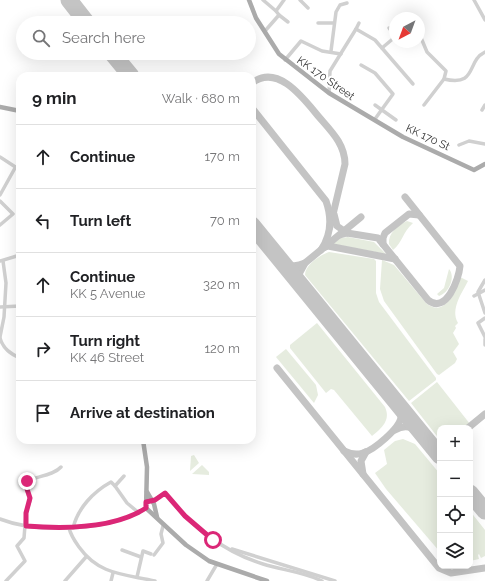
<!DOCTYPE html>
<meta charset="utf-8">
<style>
:root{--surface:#fff;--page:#f2f2f2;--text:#202124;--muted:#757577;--line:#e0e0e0}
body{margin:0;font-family:Raleway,sans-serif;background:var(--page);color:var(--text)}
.controls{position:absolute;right:12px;bottom:12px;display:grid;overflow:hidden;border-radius:8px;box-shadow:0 4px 16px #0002}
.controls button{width:36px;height:36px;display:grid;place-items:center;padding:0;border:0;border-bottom:1px solid var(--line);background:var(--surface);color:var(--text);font:20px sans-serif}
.compass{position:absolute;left:389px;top:12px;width:36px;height:36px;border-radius:50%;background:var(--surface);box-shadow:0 4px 16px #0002;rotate:221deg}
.stop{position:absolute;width:12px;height:12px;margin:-9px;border:3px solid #db2777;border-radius:50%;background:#fff}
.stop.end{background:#db2777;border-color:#fff;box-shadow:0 1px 4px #0008}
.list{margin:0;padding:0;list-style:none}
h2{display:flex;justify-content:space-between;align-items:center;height:52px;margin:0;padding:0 16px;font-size:17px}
h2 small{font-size:13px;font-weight:400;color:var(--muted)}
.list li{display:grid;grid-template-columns:26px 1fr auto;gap:12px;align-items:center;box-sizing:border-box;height:64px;padding:0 16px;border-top:1px solid var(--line)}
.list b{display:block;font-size:15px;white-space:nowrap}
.list p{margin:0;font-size:13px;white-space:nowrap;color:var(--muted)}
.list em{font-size:13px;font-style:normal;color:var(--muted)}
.icon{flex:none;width:22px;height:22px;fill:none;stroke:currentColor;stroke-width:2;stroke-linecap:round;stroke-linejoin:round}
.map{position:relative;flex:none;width:485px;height:581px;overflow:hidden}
.search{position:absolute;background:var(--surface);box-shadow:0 4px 16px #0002;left:16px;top:16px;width:240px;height:44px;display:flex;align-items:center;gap:10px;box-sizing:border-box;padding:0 14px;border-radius:22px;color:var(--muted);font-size:15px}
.panel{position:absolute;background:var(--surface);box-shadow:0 4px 16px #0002;left:16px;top:72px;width:240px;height:372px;border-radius:12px}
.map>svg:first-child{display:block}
</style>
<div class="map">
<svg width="485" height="581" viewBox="0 0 485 581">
<rect width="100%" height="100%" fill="#fff"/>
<g fill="#e6ecdf">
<path d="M 407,221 L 413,223 C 402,233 403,242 393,250 L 389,244 C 388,233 398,225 407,221 Z"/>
<polygon points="348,237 374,242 386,254 333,244 341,238"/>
<path d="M 329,252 L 374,259 L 376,261 L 376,293 L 379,302 L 436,378 L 436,380 L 409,401 L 305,275 C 305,265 320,255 329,252 Z"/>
<path d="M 382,260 L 394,265 L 426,303 C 445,319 456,290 460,277 L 468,281 C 462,293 450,309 458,323 L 455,326 L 456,328 L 453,333 L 459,344 L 453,352 L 457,359 L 455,363 L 439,375 L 437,374 L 384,301 L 380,289 Z"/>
<path d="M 449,269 C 456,277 449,293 439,296 L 437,294 L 444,288 Z"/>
<path d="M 317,323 L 385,407 C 391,420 382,428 372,436 L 334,390 L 331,389 L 326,393 L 290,348 L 290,345 Z"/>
<polygon points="286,349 316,385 318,395 314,403 276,357"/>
<polygon points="437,382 470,424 465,428 440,428 440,440 411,403"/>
<polygon points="403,439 415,444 440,474 440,552 386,489 375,473 387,464 384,450 395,441"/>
<polygon points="194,455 199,463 190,471 191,456"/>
<polygon points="202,465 209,472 209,475 192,474"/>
<polygon points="470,511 485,530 485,556 481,558 479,554 478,555 479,559 470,561"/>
</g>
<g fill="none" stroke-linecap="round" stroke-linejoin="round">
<g stroke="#c4c4c4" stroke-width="7">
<path d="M 252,83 C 278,63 304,99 319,117 C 331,131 345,144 345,164 L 330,227"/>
<path d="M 252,108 L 326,201 C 332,218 331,235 321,250"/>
<polyline points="334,214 337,226 347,233"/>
<path d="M 340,235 L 347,233 L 378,238 L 428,300 C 446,315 459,279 460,266 L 405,197"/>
<polyline points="383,244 383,238 385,233 409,214 419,215"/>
<polyline points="323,248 328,246 395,259"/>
<path d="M 281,260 C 289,267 296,267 305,263"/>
<polyline points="301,285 299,274 305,263 361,217"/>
<polyline points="277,368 439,568 451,573 485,568"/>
<polyline points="468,428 485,414"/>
<path d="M 395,430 C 405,424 413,427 422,434"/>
<path d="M 344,451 C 350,454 357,455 363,453 C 374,450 400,428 401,417 L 397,403"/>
<polyline points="437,453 440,451"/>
<polyline points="363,474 361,461 366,452"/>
</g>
<g stroke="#c4c4c4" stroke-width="17">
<polyline points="69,0 87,23"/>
<polyline points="112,53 131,76"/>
<polyline points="252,225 440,456"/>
<polyline points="470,493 485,511"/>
</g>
<g stroke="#d0d0d0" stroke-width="3.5">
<polyline points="263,0 276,11"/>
<polyline points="300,0 308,8"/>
<polyline points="474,0 485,20"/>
<polyline points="279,15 288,22"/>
<polyline points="318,23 334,23"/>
<polyline points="389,28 395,36"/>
<polyline points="356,29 359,23"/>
<polyline points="265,31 279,15 276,11 284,0"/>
<polyline points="419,33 427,52 446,71 444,79"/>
<polyline points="382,48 395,37"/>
<polyline points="331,51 336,12 340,5 347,3"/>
<polyline points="285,60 301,41 322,51 341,54"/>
<polyline points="361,65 375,73 393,94 375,119"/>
<polyline points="329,93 330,71 356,29 375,40 413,84"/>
<polyline points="375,105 396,120"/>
<path d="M 424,105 L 444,79 C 478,87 466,61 485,52"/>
<polyline points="482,110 485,105"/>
<polyline points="459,145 469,141 485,144"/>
<polyline points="0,157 20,170"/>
<polyline points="0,195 15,168 20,164"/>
<polyline points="0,201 13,214 0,225"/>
<polyline points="0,261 20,255"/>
<polyline points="485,280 478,292 485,313"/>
<polyline points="474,296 485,290"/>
<polyline points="0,307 20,306"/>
<polyline points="485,318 478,323 485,337"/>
<polyline points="0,337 4,317 6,283 3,261"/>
<path d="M 0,338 C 3,349 11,354 20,358"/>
<polyline points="485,339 485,345"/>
<polyline points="124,476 115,486 127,503 139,513"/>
<path d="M 152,501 L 165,493 C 189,525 224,552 263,564 C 282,570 304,572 322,581"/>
<path d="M 0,519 C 38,534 111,531 146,508"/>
<path d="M 69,528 C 71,536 74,540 79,547 C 99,575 124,574 155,581"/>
<path d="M 73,528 C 78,508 93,492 111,482 L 115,486"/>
<polyline points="232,549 335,581"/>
<polyline points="122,550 141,557"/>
<polyline points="154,555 163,543 161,534 163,526"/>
<polyline points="137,577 143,551 151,554"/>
<path d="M 6,581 L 25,561 L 17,546 L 24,538 L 26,513 L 30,501 L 25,483 C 32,476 52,477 61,467"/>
<polyline points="65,581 86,557"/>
<polyline points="111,581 113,573"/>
<polyline points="207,581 217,564"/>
</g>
<g stroke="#ababab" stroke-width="4.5">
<polyline points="249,0 256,18 279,54 329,93 403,137 474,170 485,164"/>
<polyline points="0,107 20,111"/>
<polyline points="143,440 147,467 146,508 186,545 209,561 267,581"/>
<polyline points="147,492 154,504 157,517"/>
</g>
</g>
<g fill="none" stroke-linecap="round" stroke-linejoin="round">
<path stroke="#db2777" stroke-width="5" d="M 27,481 L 25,483 L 30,498 L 26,513 L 26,526 C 63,529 114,529 146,508 L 146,502 L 155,500 L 165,493 L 185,516 L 213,540"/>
</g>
<g text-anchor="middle" stroke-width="4" stroke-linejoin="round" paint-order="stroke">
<g font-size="11" fill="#333" stroke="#fff">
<text transform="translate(326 78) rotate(35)" y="4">KK 170 Street</text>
<text transform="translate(428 137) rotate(25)" y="4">KK 170 St</text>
</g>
</g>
</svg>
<div class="controls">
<button>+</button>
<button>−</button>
<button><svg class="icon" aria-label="locate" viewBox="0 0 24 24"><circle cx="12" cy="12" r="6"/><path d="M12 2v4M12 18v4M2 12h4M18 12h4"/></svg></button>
<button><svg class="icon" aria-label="layers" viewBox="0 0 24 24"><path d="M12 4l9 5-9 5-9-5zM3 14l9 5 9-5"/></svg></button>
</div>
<svg class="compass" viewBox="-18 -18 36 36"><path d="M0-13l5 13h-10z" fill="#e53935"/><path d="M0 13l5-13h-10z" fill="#757577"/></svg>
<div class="stop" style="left:213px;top:540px"></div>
<div class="stop end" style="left:27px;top:481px"></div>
<div class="search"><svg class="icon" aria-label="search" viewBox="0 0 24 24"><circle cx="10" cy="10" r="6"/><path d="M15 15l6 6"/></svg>Search here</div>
<section class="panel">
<h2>9 min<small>Walk · 680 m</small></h2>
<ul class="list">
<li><svg class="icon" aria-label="ahead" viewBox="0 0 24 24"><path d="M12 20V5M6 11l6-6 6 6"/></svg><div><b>Continue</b></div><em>170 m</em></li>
<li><svg class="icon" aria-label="left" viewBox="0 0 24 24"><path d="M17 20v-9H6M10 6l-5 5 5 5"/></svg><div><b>Turn left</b></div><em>70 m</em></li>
<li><svg class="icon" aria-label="ahead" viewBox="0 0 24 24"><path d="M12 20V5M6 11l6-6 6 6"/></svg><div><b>Continue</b><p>KK 5 Avenue</p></div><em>320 m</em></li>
<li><svg class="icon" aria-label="right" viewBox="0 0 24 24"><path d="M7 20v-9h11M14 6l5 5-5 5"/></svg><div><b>Turn right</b><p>KK 46 Street</p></div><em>120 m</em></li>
<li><svg class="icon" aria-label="arrive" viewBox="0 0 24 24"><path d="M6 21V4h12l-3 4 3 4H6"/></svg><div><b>Arrive at destination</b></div></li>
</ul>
</section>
</div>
